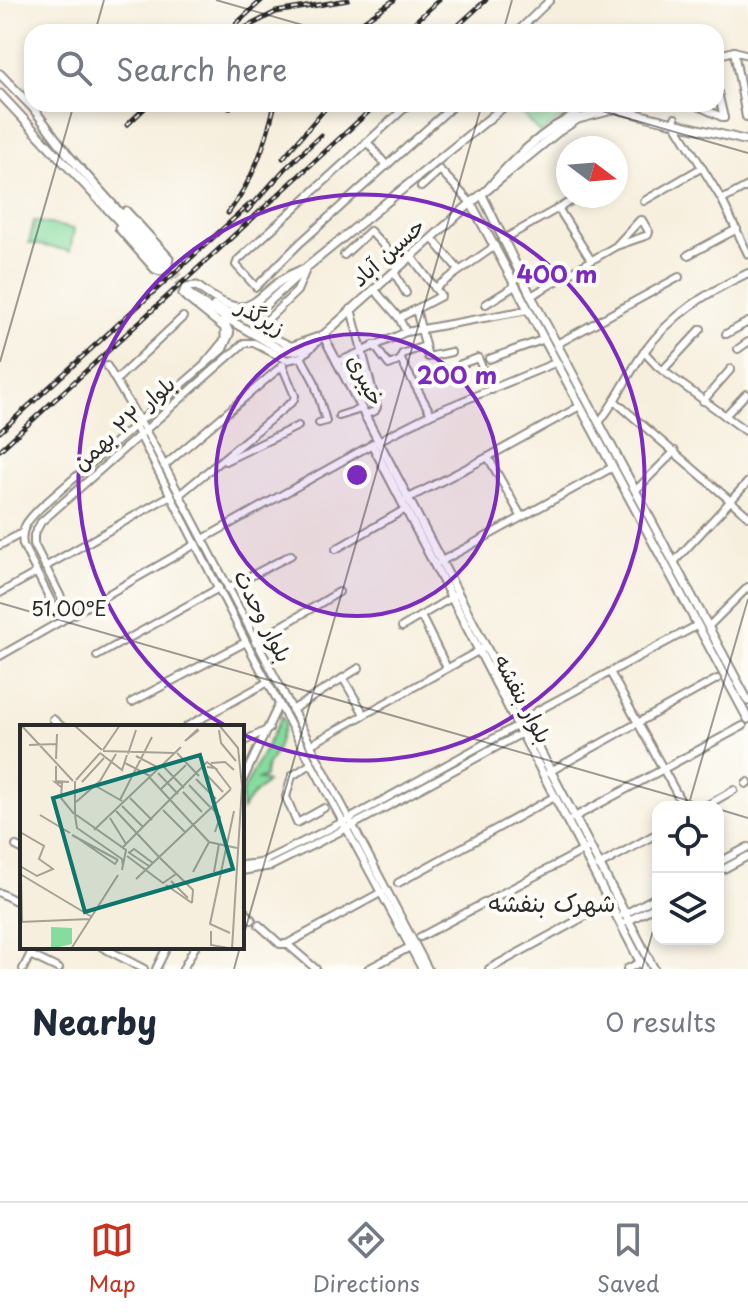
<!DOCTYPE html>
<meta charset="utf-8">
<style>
:root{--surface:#fff;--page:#f2f2f3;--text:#1f2937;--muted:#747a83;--line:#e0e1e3;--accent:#c8321e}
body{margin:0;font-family:"Playpen Sans","Playpen Sans Arabic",sans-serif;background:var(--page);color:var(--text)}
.controls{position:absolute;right:24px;bottom:24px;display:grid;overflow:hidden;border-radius:16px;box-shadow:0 4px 12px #0003}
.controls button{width:72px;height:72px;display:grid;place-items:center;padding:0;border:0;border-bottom:2px solid var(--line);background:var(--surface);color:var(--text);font:40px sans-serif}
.compass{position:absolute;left:556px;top:136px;width:72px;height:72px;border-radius:50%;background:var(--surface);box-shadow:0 4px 12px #0003;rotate:106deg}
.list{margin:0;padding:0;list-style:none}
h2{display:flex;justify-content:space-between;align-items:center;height:104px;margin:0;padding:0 32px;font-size:34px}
h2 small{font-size:26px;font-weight:400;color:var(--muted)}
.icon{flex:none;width:44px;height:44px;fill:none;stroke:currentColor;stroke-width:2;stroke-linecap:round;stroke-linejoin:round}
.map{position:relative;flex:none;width:748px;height:969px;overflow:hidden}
.search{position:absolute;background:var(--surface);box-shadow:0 4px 12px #0003;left:24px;right:24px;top:24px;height:88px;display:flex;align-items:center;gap:20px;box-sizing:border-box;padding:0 28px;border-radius:24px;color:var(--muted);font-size:30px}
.sheet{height:232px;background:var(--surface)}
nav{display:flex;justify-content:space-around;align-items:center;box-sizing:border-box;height:112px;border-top:2px solid var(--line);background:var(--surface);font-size:22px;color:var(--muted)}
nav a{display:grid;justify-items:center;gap:4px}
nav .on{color:var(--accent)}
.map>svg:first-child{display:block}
</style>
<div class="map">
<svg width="748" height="969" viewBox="0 0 748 969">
<rect width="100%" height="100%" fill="#fdfcf7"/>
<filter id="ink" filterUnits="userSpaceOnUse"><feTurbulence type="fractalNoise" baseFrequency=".0125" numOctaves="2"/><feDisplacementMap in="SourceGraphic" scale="16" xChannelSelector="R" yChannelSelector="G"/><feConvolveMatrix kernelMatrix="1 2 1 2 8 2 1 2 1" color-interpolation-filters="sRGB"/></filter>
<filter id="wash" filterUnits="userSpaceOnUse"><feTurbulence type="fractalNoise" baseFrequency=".006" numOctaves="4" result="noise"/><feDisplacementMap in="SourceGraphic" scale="32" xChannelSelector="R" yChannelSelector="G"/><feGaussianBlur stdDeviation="1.8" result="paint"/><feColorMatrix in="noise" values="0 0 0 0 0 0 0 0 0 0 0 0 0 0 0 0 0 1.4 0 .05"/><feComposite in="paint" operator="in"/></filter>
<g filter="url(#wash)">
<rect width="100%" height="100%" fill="#f7efde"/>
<g fill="#86dc9f" stroke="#588465" stroke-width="2">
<polygon points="530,104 565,104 572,111 540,133 518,110"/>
<polygon points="34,221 74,229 70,251 29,243"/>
<path d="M 282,716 L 286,724 C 280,733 280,742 276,751 C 270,762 265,764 265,777 L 258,779 L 267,782 L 251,797 L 242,810 L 242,793 Z"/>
</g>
</g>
<g filter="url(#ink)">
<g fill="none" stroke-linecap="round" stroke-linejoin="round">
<g stroke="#cec8ba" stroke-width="7" stroke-dasharray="7 3.5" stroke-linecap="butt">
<polyline points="167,264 189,287"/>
<polyline points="162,267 187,292"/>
</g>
<g stroke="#918d84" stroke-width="10">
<g id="minor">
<polyline points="517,32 550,0"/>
<polyline points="734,51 746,117"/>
<polyline points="716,56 734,51 748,55"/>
<polyline points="716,84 724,118"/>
<polyline points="409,104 238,260 236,265 256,287 300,243 455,104"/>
<polyline points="694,104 724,118"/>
<polyline points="675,118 674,122 722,200 748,254"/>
<polyline points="367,142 387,166"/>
<polyline points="616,176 619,175"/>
<polyline points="421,187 440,170 471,203"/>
<polyline points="722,200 748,186"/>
<polyline points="644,201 701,168"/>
<polyline points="558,208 591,260"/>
<polyline points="432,238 459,270"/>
<polyline points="502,240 580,196"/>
<polyline points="344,255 370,231 402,265"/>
<polyline points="688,255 737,229"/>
<polyline points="307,267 297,291 268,319 265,326 272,337 291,346 317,337"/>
<polyline points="394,272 406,293"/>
<polyline points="435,288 495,246"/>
<polyline points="374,289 399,318 406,332"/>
<polyline points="531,296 616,246 648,235 649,232 642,220 640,220 616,246"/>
<polyline points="486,304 515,286"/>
<polyline points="351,309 377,407 375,411 364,415"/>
<polyline points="416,309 428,357 451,352"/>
<polyline points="399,318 441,296 411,256"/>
<polyline points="726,334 748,322"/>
<polyline points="557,344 679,277"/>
<polyline points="374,345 389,365 401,360 402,354 425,346"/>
<polyline points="738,349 748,342"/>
<polyline points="644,352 658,367 746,431"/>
<polyline points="301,357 314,381 326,421 319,423"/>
<polyline points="489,359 542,340"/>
<polyline points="401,360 431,414"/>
<polyline points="338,362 406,332 528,310"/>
<polyline points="461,364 478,358 492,390"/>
<polyline points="107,366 152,442 428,969"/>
<polyline points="663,370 701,329"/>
<polyline points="116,380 183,317"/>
<polyline points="703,401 731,369"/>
<polyline points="616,402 748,516"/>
<polyline points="339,416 361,409"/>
<polyline points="725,416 746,394"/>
<path d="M 600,421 C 617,400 628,374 644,352 C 672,314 706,293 748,273"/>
<polyline points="135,426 246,642 422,969"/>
<polyline points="488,457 521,516"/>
<polyline points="225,461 298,426"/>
<polyline points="164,466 283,365"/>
<polyline points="636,490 675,451"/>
<polyline points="179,495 293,401 295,396 282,365"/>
<polyline points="407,499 488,457 580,406"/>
<polyline points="203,539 378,441 431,414 555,363"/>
<polyline points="0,545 22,533"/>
<polyline points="336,549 404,510"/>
<polyline points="440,562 613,467"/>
<polyline points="674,562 748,482"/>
<polyline points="45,567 171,495"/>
<polyline points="228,588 291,555"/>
<polyline points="0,593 36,573"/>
<polyline points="70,615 34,544 34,535 41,522 244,343 254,343 287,360 301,357 318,341"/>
<polyline points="421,616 447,668"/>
<path d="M 61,621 L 23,545 C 20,527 29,519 41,507 L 223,349 L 230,333 L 222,316"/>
<polyline points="709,626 748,587"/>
<polyline points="402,627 454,596"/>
<polyline points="255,642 339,592"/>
<polyline points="0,656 196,544"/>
<polyline points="97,656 219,588"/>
<polyline points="610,672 684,807"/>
<polyline points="343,678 364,714"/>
<polyline points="132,702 246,642"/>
<polyline points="292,710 359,668"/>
<polyline points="53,719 62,727"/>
<polyline points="186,727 268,682"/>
<polyline points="242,742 269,729"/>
<polyline points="310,745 482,649"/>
<polyline points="311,764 292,776 286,797 297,823 324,808"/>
<polyline points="549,772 717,679"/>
<polyline points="242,782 279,704"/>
<polyline points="746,784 748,782"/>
<polyline points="704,807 734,790"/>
<polyline points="573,818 743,726"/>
<polyline points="16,846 22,849"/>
<polyline points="718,863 748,847"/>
<polyline points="242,865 260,863 349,819 518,725 537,711 698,625"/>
<polyline points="598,866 658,833"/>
<polyline points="242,871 271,866 353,825 524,732"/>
<polyline points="718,872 748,856"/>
<polyline points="398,883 554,797"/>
<polyline points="0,893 22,904"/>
<polyline points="242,908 252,920"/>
<polyline points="623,915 658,896"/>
<polyline points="626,922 658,905"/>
<polyline points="259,925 280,944 287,944 316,969"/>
<polyline points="420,937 586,849"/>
<polyline points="287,944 382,892"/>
<polyline points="102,947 144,969"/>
<polyline points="30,955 59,969"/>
<polyline points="23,969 34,947"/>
<polyline points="156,969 167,947"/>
<polyline points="183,969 195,947"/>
<polyline points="368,969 412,946"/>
<polyline points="489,969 611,902"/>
<polyline points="627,969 641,962"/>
</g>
</g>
<g stroke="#918d84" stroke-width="11">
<g id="major">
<polyline points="0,74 33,108 69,156 164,262"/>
<polyline points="0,94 160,265"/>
<polyline points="577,104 590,106 608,104"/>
<path d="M 489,188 C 507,165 530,144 554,127 C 563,121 573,118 580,110 L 575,104"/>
<polyline points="482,195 531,296 748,701"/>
<polyline points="471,203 748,719"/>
<polyline points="119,228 155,269 160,271 167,269 169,258 126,211"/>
<path d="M 187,292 L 202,304 L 276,347 C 294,356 305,349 320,338 L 471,203 L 558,132 L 578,119 L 616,109 L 748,141"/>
<polyline points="214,306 227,312 243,314 259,311 307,267 507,104"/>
<polyline points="323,335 654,969"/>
<path d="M 206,363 L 225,340 L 225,328 L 187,298 L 183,294 L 186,287 L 197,286 C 258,333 252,289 301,270"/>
<polyline points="372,444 644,969"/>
</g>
</g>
<use href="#minor" stroke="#fff" stroke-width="6"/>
<use href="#major" stroke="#fff" stroke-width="7"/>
<g stroke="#2b2b2b" stroke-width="5">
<g id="rail">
<polyline points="236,24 262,0"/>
<polyline points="237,32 276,12 348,0"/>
<polyline points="348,32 394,0"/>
<polyline points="404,32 439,0"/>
<polyline points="451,32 486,0"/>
<polyline points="229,108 234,104"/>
<polyline points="127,125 149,104"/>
<polyline points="283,158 329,104"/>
<polyline points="247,211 286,168 321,135"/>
<path d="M 228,213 C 254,179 265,145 275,104"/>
<polyline points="0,432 251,203"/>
<polyline points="0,450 377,104"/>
</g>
</g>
<use href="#rail" stroke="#fdfcf7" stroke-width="2" stroke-dasharray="6" stroke-linecap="butt"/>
</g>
</g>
<path fill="none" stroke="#2b2b2b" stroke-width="2" stroke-opacity="0.45" d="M 216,0 L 327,32M 95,32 L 104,0M 503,32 L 512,0M 578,104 L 748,153M 0,362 L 74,104M 0,603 L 711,807M 688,807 L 748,599M 718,809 L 748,818M 242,941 L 482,104M 234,969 L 240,947M 642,969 L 658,913"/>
<circle cx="357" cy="475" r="141" fill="#7b2cbf" fill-opacity=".12"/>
<g fill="none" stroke="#7b2cbf" stroke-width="4">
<circle cx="357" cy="475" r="141"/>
<path d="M226 726A283 283 0 1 1 244 735"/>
</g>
<g text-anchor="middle" stroke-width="8" stroke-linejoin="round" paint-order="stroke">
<g font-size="22" fill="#2b2b2b" stroke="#fdfcf7">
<text transform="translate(388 252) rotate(-42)" y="8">حسین آباد</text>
<text transform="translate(261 317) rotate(30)" y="8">زیرگذر</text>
<text transform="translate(366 380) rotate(63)" y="8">خیبری</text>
<text transform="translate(124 423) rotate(-42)" y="8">بلوار ۲۲ بهمن</text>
<text transform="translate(263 616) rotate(63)" y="8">بلوار وحدت</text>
<text transform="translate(523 699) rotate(62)" y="8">بلوار بنفشه</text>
</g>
<g font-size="24" fill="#2b2b2b" stroke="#fdfcf7">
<text x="552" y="912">شهرک بنفشه</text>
</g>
</g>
<g transform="translate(20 725)">
<rect width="224" height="224" fill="#f7efde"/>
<path d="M 31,202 L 52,203 L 52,219 L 31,224 Z" fill="#86dc9f"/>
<path fill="none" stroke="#a5a196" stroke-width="2" d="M 1,0 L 53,56M 54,0 L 82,25M 199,0 L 218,23 L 222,61 L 212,224M 1,1 L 25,0M 178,4 L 165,16 L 179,5M 199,5 L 201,18 L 216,36M 9,20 L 36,19M 83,25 L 100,0M 83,26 L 154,28M 80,28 L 102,45 L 107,30M 157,28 L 179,51M 108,29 L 116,5M 116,31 L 139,43M 36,34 L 37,9M 105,38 L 130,51M 191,38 L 205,37 L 214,45M 36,41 L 36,56 L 49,57M 144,42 L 164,63M 195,43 L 211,64M 184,47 L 203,67M 138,48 L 158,69M 130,53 L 189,117 L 217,123M 176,54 L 196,74M 56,55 L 80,28M 55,56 L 55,89 L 106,125 L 102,145M 62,57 L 84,33M 74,60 L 102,76M 169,60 L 190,82M 41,62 L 35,57 L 42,58 L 41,73 L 54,89M 141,64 L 166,40M 163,67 L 182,87M 110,73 L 132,95M 100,75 L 132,12M 56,77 L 80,56 L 96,29M 102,81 L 123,102M 191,82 L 200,92 L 195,107M 143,85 L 165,107M 96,86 L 139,132M 20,90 L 50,108M 55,90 L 57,103 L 102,134 L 103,141M 90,93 L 106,119M 74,105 L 161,22M 0,107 L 24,121 L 19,134 L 33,144 L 17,151 L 0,141M 52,110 L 98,135M 53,110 L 95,139 L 98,135M 102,123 L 187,37 L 195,43 L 187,42M 108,127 L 129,141M 109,128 L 114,124 L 133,138M 107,131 L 143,158 L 156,149M 140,133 L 173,165 L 172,178M 173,147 L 189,117M 194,147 L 199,119M 0,149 L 72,192M 1,153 L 2,197M 116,154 L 211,64M 151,156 L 168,173M 146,160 L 172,178M 0,197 L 70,194M 191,206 L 191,220 L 208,223M 210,208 L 190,199 L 214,86M 51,224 L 98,150"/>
<path fill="#0f766e" fill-opacity="0.15" stroke="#0f766e" stroke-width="4" d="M 180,30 L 213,144 L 65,187 L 33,73 Z"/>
<rect width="224" height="224" fill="none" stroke="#2b2b2b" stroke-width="4"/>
</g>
<g font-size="20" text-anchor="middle" fill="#2b2b2b" stroke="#fdfcf7" stroke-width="8" stroke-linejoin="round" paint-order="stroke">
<text x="69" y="616">51.00°E</text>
</g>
<circle cx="357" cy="475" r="12" fill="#7b2cbf" stroke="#fdfcf7" stroke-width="4"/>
<g font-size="24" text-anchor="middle" font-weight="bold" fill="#7b2cbf" stroke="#fdfcf7" stroke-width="8" stroke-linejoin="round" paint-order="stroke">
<text x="557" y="283">400 m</text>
<text x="457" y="384">200 m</text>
</g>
</svg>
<div class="controls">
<button><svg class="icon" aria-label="locate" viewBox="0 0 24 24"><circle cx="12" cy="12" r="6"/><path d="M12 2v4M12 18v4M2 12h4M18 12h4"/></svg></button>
<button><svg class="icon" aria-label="layers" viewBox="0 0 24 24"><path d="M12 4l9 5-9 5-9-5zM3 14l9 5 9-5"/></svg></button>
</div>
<svg class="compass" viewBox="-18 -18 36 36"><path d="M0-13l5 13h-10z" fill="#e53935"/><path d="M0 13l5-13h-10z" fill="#747a83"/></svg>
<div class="search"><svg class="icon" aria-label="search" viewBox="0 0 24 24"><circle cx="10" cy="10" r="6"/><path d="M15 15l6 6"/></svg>Search here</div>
</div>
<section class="sheet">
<h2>Nearby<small>0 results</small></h2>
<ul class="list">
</ul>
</section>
<nav>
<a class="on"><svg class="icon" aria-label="map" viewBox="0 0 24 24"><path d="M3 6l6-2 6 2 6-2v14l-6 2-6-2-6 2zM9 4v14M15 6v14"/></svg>Map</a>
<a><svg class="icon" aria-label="directions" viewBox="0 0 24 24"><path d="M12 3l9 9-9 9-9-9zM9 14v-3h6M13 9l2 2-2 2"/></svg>Directions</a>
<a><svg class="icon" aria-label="saved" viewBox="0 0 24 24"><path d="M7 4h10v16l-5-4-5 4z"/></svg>Saved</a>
</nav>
